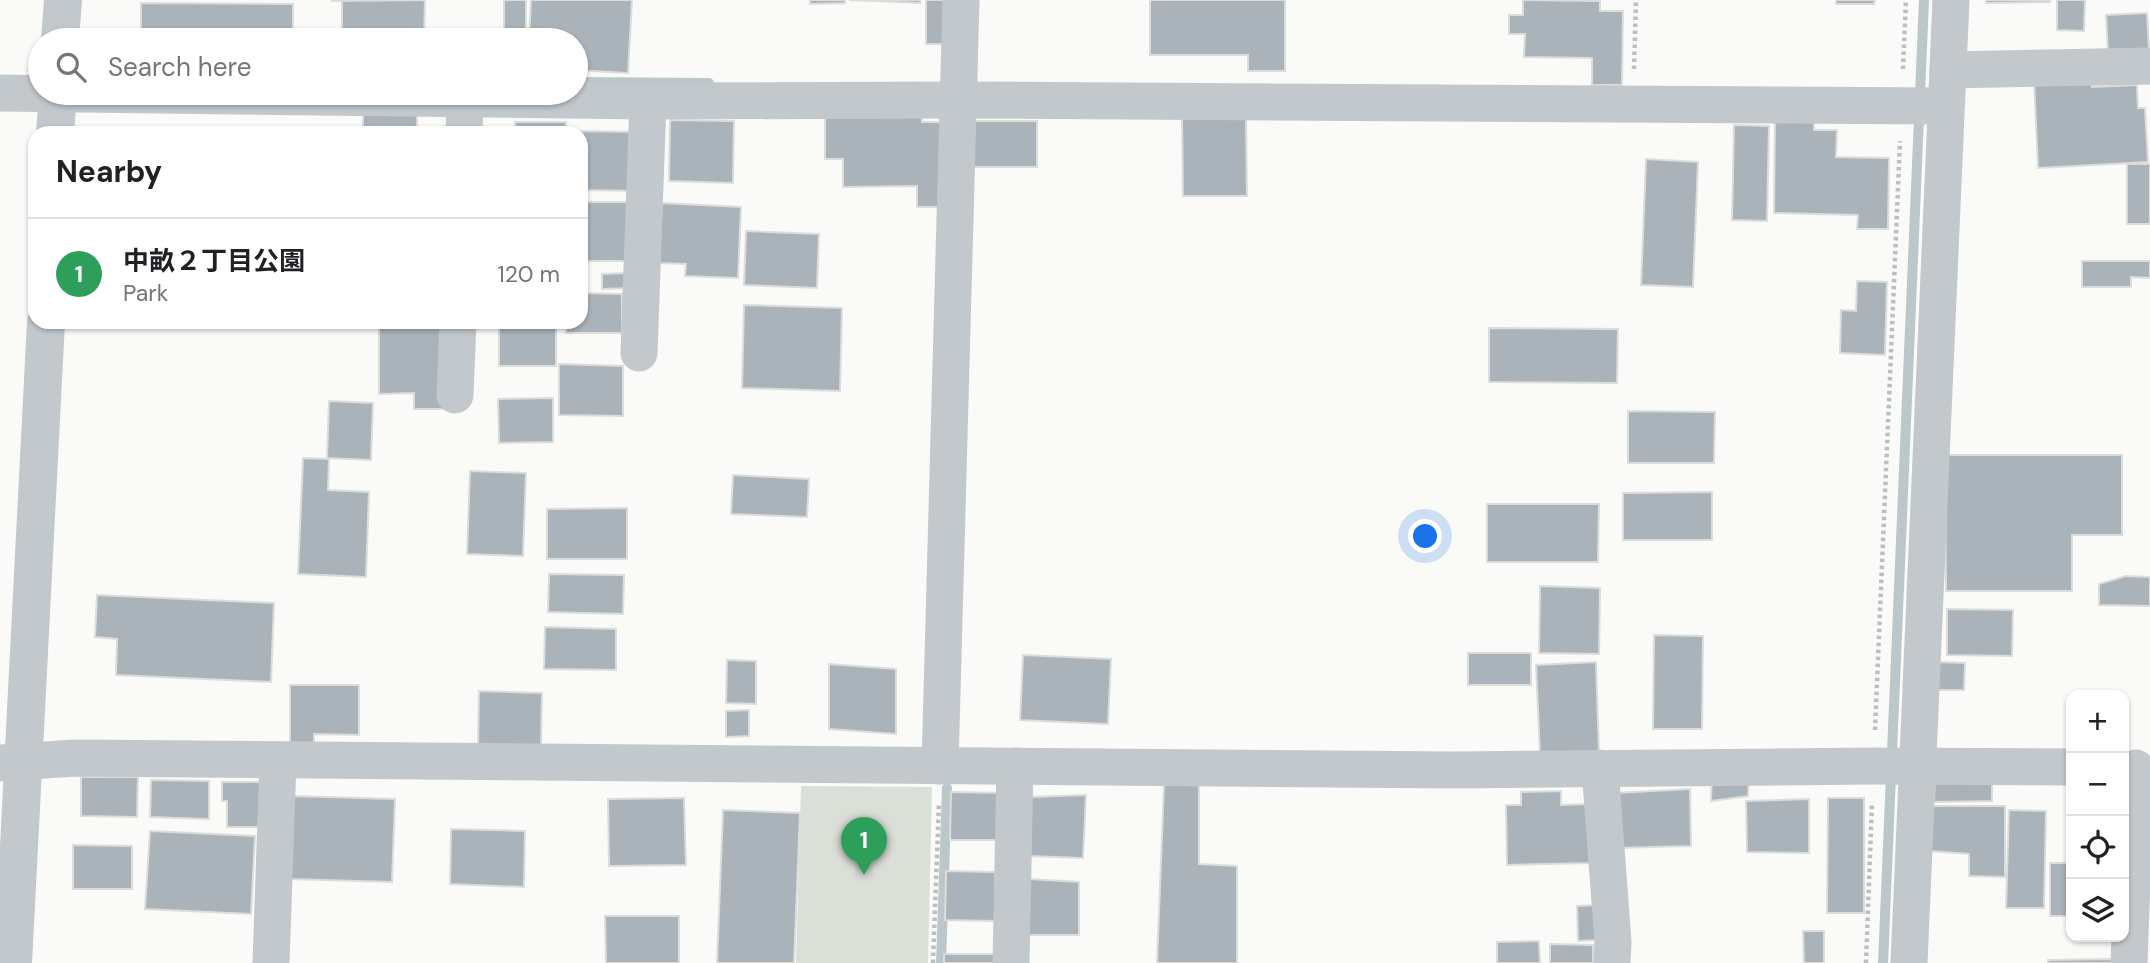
<!DOCTYPE html>
<meta charset="utf-8">
<style>
:root{--surface:#fff;--page:#f6f6f6;--text:#202124;--muted:#757577;--line:#e0e0e0;--accent:#e4572e}
body{margin:0;font-family:"DM Sans","Noto Sans JP",sans-serif;background:var(--page);color:var(--text)}
.controls{position:absolute;right:21px;bottom:21px;display:grid;overflow:hidden;border-radius:14px;box-shadow:0 2px 5px #0004}
.controls button{width:63px;height:63px;display:grid;place-items:center;padding:0;border:0;border-bottom:2px solid var(--line);background:var(--surface);color:var(--text);font:35px sans-serif}
.you{position:absolute;left:1426px;top:537px;width:24px;height:24px;margin:-18px;border:5px solid #fff;border-radius:50%;background:#1a73e8;box-shadow:0 0 0 10px #1a73e833}
.badge{display:grid;place-items:center;width:46px;height:46px;border-radius:50%;background:var(--accent);color:#fff;font-size:23px;font-weight:700}
.pin{position:absolute;translate:-50% -58px;filter:drop-shadow(0 2px 4px #0008)}
.pin::after{content:'';position:absolute;top:37px;width:24px;height:21px;background:inherit;clip-path:polygon(0 0,100% 0,50% 100%)}
.list{margin:0;padding:0;list-style:none}
h2{display:flex;justify-content:space-between;align-items:center;height:91px;margin:0;padding:0 28px;font-size:30px}
h2 small{font-size:23px;font-weight:400;color:var(--muted)}
.list li{display:grid;grid-template-columns:46px 1fr auto;gap:21px;align-items:center;box-sizing:border-box;height:112px;padding:0 28px;border-top:2px solid var(--line)}
.list b{display:block;font-size:26px;white-space:nowrap}
.list p{margin:0;font-size:23px;white-space:nowrap;color:var(--muted)}
.list em{font-size:23px;font-style:normal;color:var(--muted)}
.icon{flex:none;width:38px;height:38px;fill:none;stroke:currentColor;stroke-width:2;stroke-linecap:round;stroke-linejoin:round}
.map{position:relative;flex:none;width:2150px;height:963px;overflow:hidden}
.search{position:absolute;background:var(--surface);box-shadow:0 2px 5px #0004;left:28px;top:28px;width:560px;height:77px;display:flex;align-items:center;gap:18px;box-sizing:border-box;padding:0 24px;border-radius:38px;color:var(--muted);font-size:26px}
.panel{position:absolute;background:var(--surface);box-shadow:0 2px 5px #0004;left:28px;top:126px;width:560px;height:203px;border-radius:21px}
.map>svg:first-child{display:block}
</style>
<div class="map">
<svg width="2150" height="963" viewBox="0 0 2150 963">
<rect width="100%" height="100%" fill="#fafaf8"/>
<polygon fill="#dadfd7" points="801,786 932,787 928,963 796,963"/>
<g fill="none" stroke-linecap="round" stroke-linejoin="round">
<g stroke="#bbc7cb" stroke-width="10">
<polyline points="576,82 709,83"/>
<polyline points="941,963 947,788"/>
<polyline points="1883,963 1924,0"/>
</g>
</g>
<g fill="#aab3b9" stroke="#dcdcda" stroke-width="2">
<polygon points="425,0 424,40 342,38 342,1 331,1"/>
<rect x="504" y="0" width="22" height="29"/>
<polygon points="531,0 632,0 628,73 576,70 576,40 529,40"/>
<polygon points="810,0 845,0 845,3 810,4"/>
<polygon points="849,0 920,0 920,3"/>
<rect x="926" y="0" width="26" height="44"/>
<polygon points="1150,0 1285,0 1285,71 1248,71 1248,55 1150,55"/>
<polygon points="1523,0 1600,1 1600,11 1623,11 1622,85 1592,85 1592,58 1524,57 1525,34 1509,34 1509,15 1523,15"/>
<polygon points="1836,0 1875,0 1874,4 1836,4"/>
<polygon points="1986,0 2050,0 2050,2 1986,3"/>
<polygon points="2057,0 2085,0 2084,31 2057,30"/>
<polygon points="141,3 293,4 293,40 141,40"/>
<polygon points="2147,13 2149,50 2108,52 2106,15"/>
<polygon points="2091,78 2092,87 2137,85 2138,108 2145,108 2148,162 2038,168 2034,81"/>
<polygon points="825,111 922,111 922,122 952,122 953,207 917,207 917,186 843,187 843,159 825,159"/>
<polygon points="417,114 417,133 363,133 363,115"/>
<polygon points="1182,119 1246,119 1247,196 1183,196"/>
<polygon points="670,120 734,121 733,183 669,181"/>
<polygon points="1775,120 1814,121 1814,130 1837,130 1836,157 1889,158 1888,229 1857,229 1858,215 1774,213"/>
<rect x="971" y="121" width="66" height="46"/>
<rect x="515" y="122" width="51" height="11"/>
<polygon points="1734,125 1769,126 1767,221 1732,220"/>
<polygon points="574,131 641,132 640,191 581,190 581,133 574,133"/>
<polygon points="1646,159 1698,162 1693,287 1641,285"/>
<rect x="2127" y="164" width="23" height="60"/>
<rect x="581" y="202" width="47" height="59"/>
<polygon points="662,203 741,207 738,278 685,276 686,264 659,263"/>
<polygon points="746,231 819,234 817,288 744,285"/>
<polygon points="2082,261 2150,261 2150,278 2131,277 2131,287 2082,287"/>
<polygon points="629,273 630,288 602,289 602,274"/>
<polygon points="1857,281 1887,282 1885,355 1840,353 1841,310 1856,311"/>
<polygon points="581,293 622,294 622,333 566,333 566,322 581,322"/>
<polygon points="744,305 842,308 840,391 742,388"/>
<polygon points="379,326 440,326 443,409 414,409 414,393 379,394"/>
<polygon points="556,326 556,366 499,366 499,327"/>
<polygon points="1489,328 1618,329 1617,383 1489,382"/>
<polygon points="559,364 623,366 623,416 559,415"/>
<polygon points="553,398 553,442 499,443 498,399"/>
<polygon points="329,401 373,403 371,460 327,458"/>
<polygon points="1628,411 1715,412 1714,463 1628,463"/>
<polygon points="1945,455 2122,455 2122,535 2072,535 2072,591 1946,591"/>
<polygon points="303,458 329,459 328,490 369,492 366,577 298,574"/>
<polygon points="470,471 526,473 523,556 467,554"/>
<polygon points="733,475 809,479 807,517 731,514"/>
<polygon points="1712,492 1712,540 1623,540 1623,493"/>
<polygon points="1487,504 1599,504 1598,562 1487,562"/>
<polygon points="627,508 627,559 547,559 547,509"/>
<polygon points="549,574 624,575 623,614 548,612"/>
<polygon points="2126,576 2150,577 2150,606 2099,605 2099,584"/>
<polygon points="1540,586 1600,588 1599,654 1539,653"/>
<polygon points="97,595 274,603 271,682 116,675 117,639 95,637"/>
<polygon points="1947,609 2013,610 2012,656 1947,655"/>
<polygon points="545,627 616,629 616,670 544,669"/>
<polygon points="1654,635 1703,636 1702,729 1653,729"/>
<rect x="1468" y="653" width="63" height="32"/>
<polygon points="1023,655 1111,659 1108,724 1020,720"/>
<polygon points="727,660 756,661 756,704 726,703"/>
<polygon points="1596,662 1599,753 1540,755 1536,665"/>
<polygon points="1938,662 1965,663 1964,690 1938,690"/>
<polygon points="829,664 896,669 896,734 829,729"/>
<polygon points="290,685 359,685 359,735 314,734 314,748 290,748"/>
<polygon points="479,691 542,693 541,748 478,746"/>
<polygon points="749,710 749,736 726,737 726,711"/>
<polygon points="1712,773 1749,773 1748,796 1711,801"/>
<polygon points="1935,776 1992,776 1992,801 1934,802"/>
<polygon points="81,777 138,777 137,817 81,816"/>
<polygon points="151,780 209,781 209,819 150,817"/>
<polygon points="222,782 265,782 265,827 227,827 227,801 222,801"/>
<polygon points="1164,784 1199,785 1199,864 1237,866 1237,963 1157,963"/>
<polygon points="1690,789 1691,846 1616,848 1616,793"/>
<polygon points="1561,791 1561,805 1589,804 1591,863 1507,865 1506,805 1521,805 1521,792"/>
<polygon points="951,792 1005,793 1004,840 950,840"/>
<polygon points="1086,795 1083,858 1028,856 1030,797"/>
<polygon points="293,796 395,799 392,882 290,879"/>
<polygon points="684,798 686,865 609,866 608,799"/>
<polygon points="1828,798 1864,798 1864,913 1827,913"/>
<polygon points="1809,799 1809,853 1747,852 1746,801"/>
<polygon points="1931,806 2005,806 2005,877 1969,876 1969,854 1930,851"/>
<polygon points="723,810 800,813 794,963 717,963"/>
<polygon points="2009,810 2046,811 2044,908 2006,908"/>
<polygon points="451,829 525,831 524,887 450,884"/>
<polygon points="150,831 255,836 251,914 145,909"/>
<polygon points="73,845 132,846 132,889 73,889"/>
<rect x="2050" y="863" width="21" height="53"/>
<polygon points="946,871 995,872 995,921 945,920"/>
<polygon points="1029,879 1079,882 1079,935 1029,935"/>
<polygon points="1600,905 1599,940 1578,941 1577,906"/>
<polygon points="605,916 679,916 679,963 606,963"/>
<polygon points="1803,931 1824,931 1824,963 1804,963"/>
<polygon points="1539,941 1540,963 1497,963 1497,942"/>
<polygon points="1550,944 1593,945 1593,963 1550,963"/>
<rect x="944" y="954" width="57" height="9"/>
<polygon points="2113,959 2113,963 2048,963 2048,960"/>
</g>
<g fill="none" stroke-linecap="round" stroke-linejoin="round">
<g stroke="#bbbfc2" stroke-width="4.5" stroke-dasharray="3.5 3.5" stroke-linecap="butt">
<polyline points="1634,69 1636,0"/>
<polyline points="1903,69 1906,0"/>
<polyline points="1875,730 1900,141"/>
<polyline points="933,963 939,802"/>
<polyline points="1866,963 1872,802"/>
</g>
<g stroke="#c3c8cc" stroke-width="37">
<polyline points="1948,70 2150,66"/>
<polyline points="0,93 648,101 958,100 1946,106"/>
<polyline points="464,133 465,100"/>
<polyline points="639,353 648,101"/>
<polyline points="455,395 458,322"/>
<polyline points="0,763 75,758 1456,770 1874,766 2071,767"/>
<polyline points="940,766 961,0"/>
<polyline points="1600,768 1613,942 1612,963"/>
<polyline points="271,963 278,760"/>
<polyline points="1011,963 1015,766"/>
<polyline points="1909,963 1951,0"/>
<polyline points="2129,963 2136,768"/>
</g>
<g stroke="#c3c8cc" stroke-width="38">
<polyline points="60,40 63,0"/>
<polyline points="55,133 58,93"/>
<polyline points="13,963 46,322"/>
</g>
</g>
</svg>
<div class="controls">
<button>+</button>
<button>−</button>
<button><svg class="icon" aria-label="locate" viewBox="0 0 24 24"><circle cx="12" cy="12" r="6"/><path d="M12 2v4M12 18v4M2 12h4M18 12h4"/></svg></button>
<button><svg class="icon" aria-label="layers" viewBox="0 0 24 24"><path d="M12 4l9 5-9 5-9-5zM3 14l9 5 9-5"/></svg></button>
</div>
<div class="you"></div>
<div class="pin badge" style="left:864px;top:875px;background:#2e9e5b">1</div>
<div class="search"><svg class="icon" aria-label="search" viewBox="0 0 24 24"><circle cx="10" cy="10" r="6"/><path d="M15 15l6 6"/></svg>Search here</div>
<section class="panel">
<h2>Nearby<small></small></h2>
<ul class="list">
<li><span class="badge" style="background:#2e9e5b">1</span><div><b>中畝２丁目公園</b><p>Park</p></div><em>120 m</em></li>
</ul>
</section>
</div>
